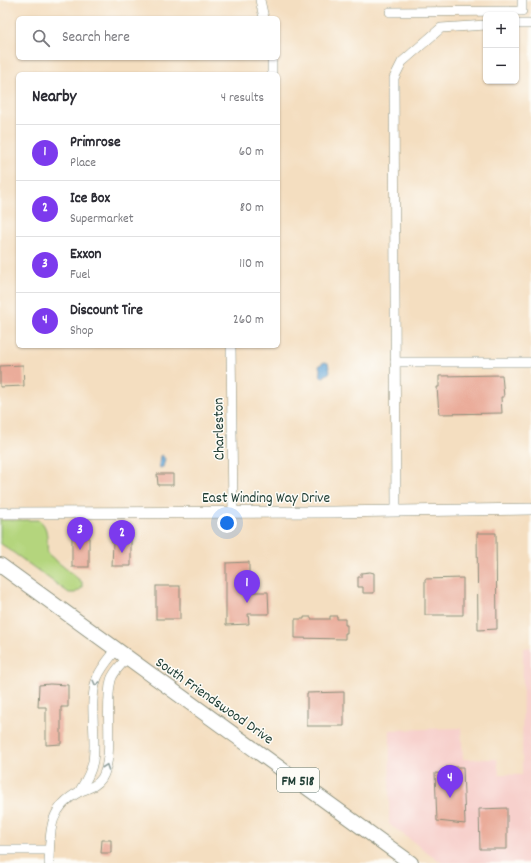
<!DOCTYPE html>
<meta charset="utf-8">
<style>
:root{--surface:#fff;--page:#f2f2f3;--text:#2b2b33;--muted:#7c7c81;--line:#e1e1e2;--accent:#7c3aed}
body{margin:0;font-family:Dekko,sans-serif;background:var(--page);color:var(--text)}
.controls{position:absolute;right:12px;top:12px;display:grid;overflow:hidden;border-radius:6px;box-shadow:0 1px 3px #0004}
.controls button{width:36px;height:36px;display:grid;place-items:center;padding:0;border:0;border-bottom:1px solid var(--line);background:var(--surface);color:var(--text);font:20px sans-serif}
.you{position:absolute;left:227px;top:523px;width:14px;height:14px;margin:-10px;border:3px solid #fff;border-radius:50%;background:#1a73e8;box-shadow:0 0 0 6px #1a73e833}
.badge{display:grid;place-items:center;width:26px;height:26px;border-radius:50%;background:var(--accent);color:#fff;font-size:13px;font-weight:700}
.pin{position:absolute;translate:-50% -33px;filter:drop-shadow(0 1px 2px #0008)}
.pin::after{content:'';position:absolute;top:21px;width:14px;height:12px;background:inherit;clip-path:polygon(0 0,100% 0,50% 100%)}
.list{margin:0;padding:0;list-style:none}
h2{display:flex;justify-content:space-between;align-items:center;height:52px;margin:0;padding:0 16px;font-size:17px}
h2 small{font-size:13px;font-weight:400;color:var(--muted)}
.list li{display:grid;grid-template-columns:26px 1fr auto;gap:12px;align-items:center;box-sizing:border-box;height:56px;padding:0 16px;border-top:1px solid var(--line)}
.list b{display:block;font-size:15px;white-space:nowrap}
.list p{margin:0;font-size:13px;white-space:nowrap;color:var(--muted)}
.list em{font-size:13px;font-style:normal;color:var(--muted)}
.icon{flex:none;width:22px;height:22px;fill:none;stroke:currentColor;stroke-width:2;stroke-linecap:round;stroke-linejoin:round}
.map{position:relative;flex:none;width:531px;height:863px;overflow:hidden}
.search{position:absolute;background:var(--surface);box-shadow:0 1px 3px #0004;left:16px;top:16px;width:264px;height:44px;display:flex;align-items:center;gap:10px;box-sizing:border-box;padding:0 14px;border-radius:6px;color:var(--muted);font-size:15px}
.panel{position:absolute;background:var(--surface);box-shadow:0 1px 3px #0004;left:16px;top:72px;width:264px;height:276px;border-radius:6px}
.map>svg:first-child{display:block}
</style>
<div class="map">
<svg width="531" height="863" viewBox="0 0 531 863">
<rect width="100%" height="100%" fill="#fdfcf7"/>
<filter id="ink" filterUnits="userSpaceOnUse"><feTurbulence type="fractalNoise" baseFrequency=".025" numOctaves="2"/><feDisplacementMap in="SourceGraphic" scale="8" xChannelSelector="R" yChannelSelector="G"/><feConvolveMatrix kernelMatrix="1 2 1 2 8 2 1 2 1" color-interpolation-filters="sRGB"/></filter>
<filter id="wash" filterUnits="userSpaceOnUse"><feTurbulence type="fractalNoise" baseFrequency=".012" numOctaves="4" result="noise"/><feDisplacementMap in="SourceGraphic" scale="16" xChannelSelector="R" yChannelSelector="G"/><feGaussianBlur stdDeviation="0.9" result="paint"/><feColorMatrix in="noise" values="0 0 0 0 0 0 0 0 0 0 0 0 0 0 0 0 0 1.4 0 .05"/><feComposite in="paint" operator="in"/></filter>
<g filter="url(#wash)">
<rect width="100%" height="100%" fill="#f4dec0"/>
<polygon fill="#f7d0cc" points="531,647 531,863 442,863 389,824 390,730 461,728 463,759 497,759 499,774 522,775 523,648"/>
<path fill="#b4d57d" stroke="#6a8958" d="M 0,518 L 1,520 L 39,520 C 50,528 46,542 48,554 L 82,582 L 82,588 L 75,593 L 69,593 L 0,543 Z"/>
<g fill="#62a4d6" stroke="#407085">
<polygon points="324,362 328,363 330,372 322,378 320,376 321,372 319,366"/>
<polygon points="162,455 165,459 163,467 160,468 159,465 160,456"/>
</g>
<g id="blocks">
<g fill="#eaac9a">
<polygon points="23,365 24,386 0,387 0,366"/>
<polygon points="502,375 504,397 501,397 502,413 439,414 437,387 439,387 439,376"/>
<polygon points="157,474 173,474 173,485 158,485"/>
<polygon points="477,533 496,533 497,629 478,630"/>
<rect x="72" y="534" width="17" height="33"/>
<polygon points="111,535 131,535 131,566 112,566 113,542 112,542"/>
<polygon points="249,562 249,592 268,592 269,614 248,614 249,624 226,625 226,563"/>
<polygon points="370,572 374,573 374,593 363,593 363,587 358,587 358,577 361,577 361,573"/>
<polygon points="463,578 463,615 425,615 425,579"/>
<rect x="156" y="586" width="24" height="33"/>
<polygon points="330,616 337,616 337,619 345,619 345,625 347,625 347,633 345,633 345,639 295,638 295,619 304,619 304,617 311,617 311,619 330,619"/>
<polygon points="50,684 68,685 68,707 61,707 61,744 46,745 46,707 38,707 39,685"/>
<polygon points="344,692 344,726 307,726 307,693"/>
<polygon points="446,767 463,767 465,824 437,821 435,773 446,774"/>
<polygon points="507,808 507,849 480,849 479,809"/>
<polygon points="102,840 111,840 111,853 101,853"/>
</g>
</g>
</g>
<g filter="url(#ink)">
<use href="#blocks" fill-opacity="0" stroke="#8a8e7a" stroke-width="1"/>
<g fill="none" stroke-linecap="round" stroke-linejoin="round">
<g stroke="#8a8e7a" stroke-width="10">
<g id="minor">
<polyline points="260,0 264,18"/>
<polyline points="390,12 522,11 522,0"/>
<polyline points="516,24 531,24"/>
<polyline points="272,58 272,74"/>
<polyline points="231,346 233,512"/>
<polyline points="395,362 531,362"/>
<polyline points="396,511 394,78 402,62 441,28 486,25"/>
<path d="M 79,792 C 85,782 91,773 93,761 C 97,736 88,702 97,678 C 101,668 109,659 116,650"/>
<polyline points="0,850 49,850"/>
<path d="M 49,863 C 50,833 48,808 79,792 C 88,788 96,787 102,778 C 115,756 104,707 111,680 C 113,672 122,664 127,658"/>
</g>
</g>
<g stroke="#8a8e7a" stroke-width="12">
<polyline id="tertiary" points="0,513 333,512 531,509"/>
</g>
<g stroke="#8a8e7a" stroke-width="16">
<polyline id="primary" points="0,565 411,863"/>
</g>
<use href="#minor" stroke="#fff" stroke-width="9"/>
<use href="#tertiary" stroke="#fff" stroke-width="11"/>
<use href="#primary" stroke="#fff" stroke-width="14"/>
</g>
<defs><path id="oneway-chevron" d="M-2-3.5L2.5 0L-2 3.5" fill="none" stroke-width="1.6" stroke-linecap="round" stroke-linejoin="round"/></defs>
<g stroke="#8f9e9a">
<use href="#oneway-chevron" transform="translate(96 683) rotate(104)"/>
<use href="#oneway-chevron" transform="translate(106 767) rotate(-71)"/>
</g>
</g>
<g text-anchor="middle" stroke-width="3" stroke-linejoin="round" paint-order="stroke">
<rect fill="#fdfcf7" stroke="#62766e" stroke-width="1" x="277" y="768" width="42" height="24" rx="3"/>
<g font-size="14" font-weight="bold" fill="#1f3d34">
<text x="298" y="785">FM 518</text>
</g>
<g font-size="15" fill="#1f3d34" stroke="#fdfcf7">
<text transform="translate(218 429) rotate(-91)" y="5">Charleston</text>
<text x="266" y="502">East Winding Way Drive</text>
<text transform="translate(215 700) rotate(35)" y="5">South Friendswood Drive</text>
</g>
</g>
</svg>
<div class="controls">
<button>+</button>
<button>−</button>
</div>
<div class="you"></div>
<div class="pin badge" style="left:247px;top:603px">1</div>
<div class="pin badge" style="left:122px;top:553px">2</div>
<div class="pin badge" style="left:80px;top:550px">3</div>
<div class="pin badge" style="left:450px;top:798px">4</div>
<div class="search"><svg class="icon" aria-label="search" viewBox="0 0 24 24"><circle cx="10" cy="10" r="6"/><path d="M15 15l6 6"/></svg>Search here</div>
<section class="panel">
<h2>Nearby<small>4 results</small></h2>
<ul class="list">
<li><span class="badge">1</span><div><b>Primrose</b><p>Place</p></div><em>60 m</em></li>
<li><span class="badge">2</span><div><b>Ice Box</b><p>Supermarket</p></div><em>80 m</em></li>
<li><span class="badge">3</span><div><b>Exxon</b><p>Fuel</p></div><em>110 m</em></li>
<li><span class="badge">4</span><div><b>Discount Tire</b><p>Shop</p></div><em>260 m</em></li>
</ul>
</section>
</div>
